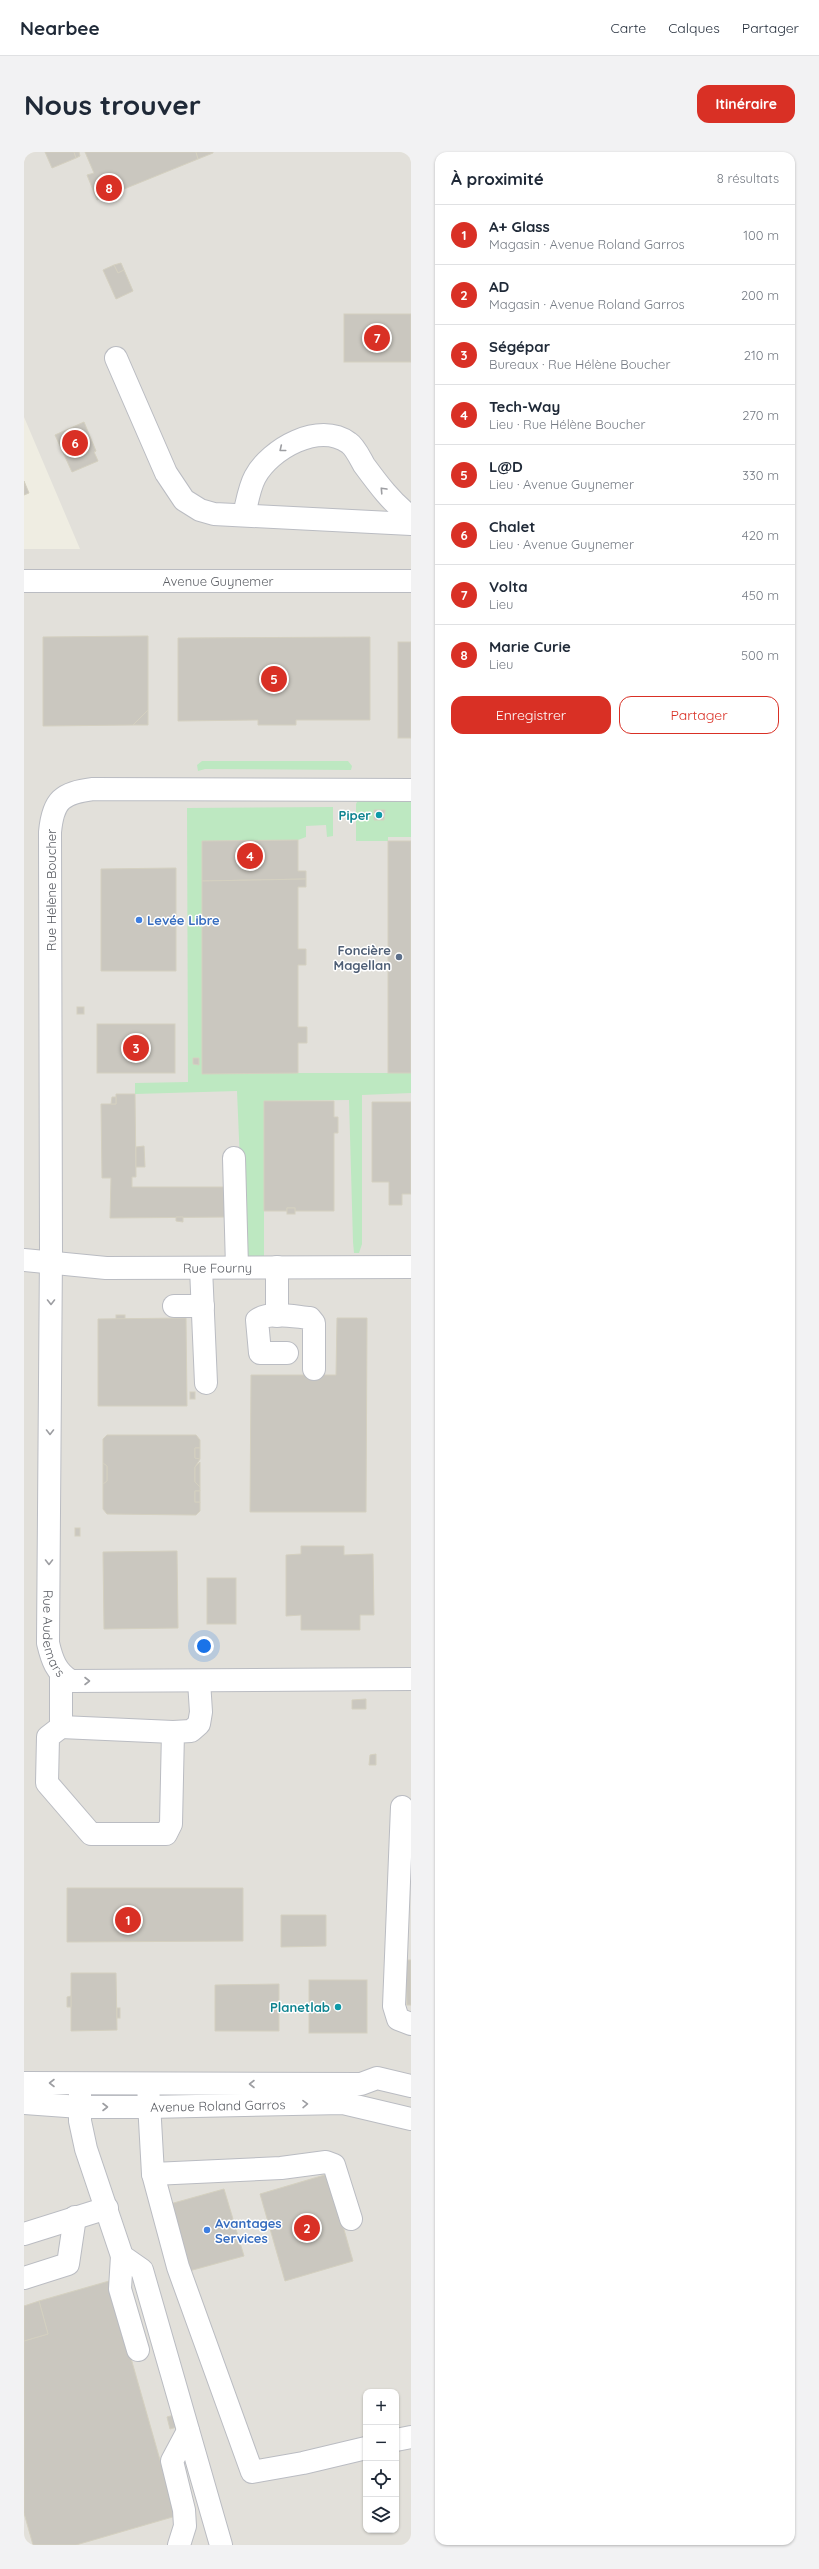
<!DOCTYPE html>
<html lang="fr">
<meta charset="utf-8">
<style>
:root{--surface:#fff;--page:#f2f2f3;--text:#1f2937;--muted:#747a83;--line:#e0e1e3;--accent:#d93025}
body{margin:0;font-family:Quicksand,sans-serif;background:var(--page);color:var(--text)}
.controls{position:absolute;right:12px;bottom:12px;display:grid;overflow:hidden;border-radius:8px;box-shadow:0 1px 3px #0004}
.controls button{width:36px;height:36px;display:grid;place-items:center;padding:0;border:0;border-bottom:1px solid var(--line);background:var(--surface);color:var(--text);font:20px sans-serif}
.you{position:absolute;left:180px;top:1494px;width:14px;height:14px;margin:-10px;border:3px solid #fff;border-radius:50%;background:#1a73e8;box-shadow:0 0 0 6px #1a73e833}
.badge{display:grid;place-items:center;width:26px;height:26px;border-radius:50%;background:var(--accent);color:#fff;font-size:13px;font-weight:700}
.pin{position:absolute;translate:-50% -50%;border:2px solid #fff;box-shadow:0 1px 4px #0006}
.list{margin:0;padding:0;list-style:none}
h2{display:flex;justify-content:space-between;align-items:center;height:52px;margin:0;padding:0 16px;font-size:17px}
h2 small{font-size:13px;font-weight:400;color:var(--muted)}
.list li{display:grid;grid-template-columns:26px 1fr auto;gap:12px;align-items:center;box-sizing:border-box;height:60px;padding:0 16px;border-top:1px solid var(--line)}
.list b{display:block;font-size:15px;white-space:nowrap}
.list p{margin:0;font-size:13px;white-space:nowrap;color:var(--muted)}
.list em{font-size:13px;font-style:normal;color:var(--muted)}
.actions{display:flex;gap:8px;padding:12px 16px}
.actions a{flex:1;padding:9px 0;border:1px solid var(--accent);border-radius:12px;text-align:center;font-size:14px;color:var(--accent)}
.actions .main{background:var(--accent);color:#fff}
.icon{flex:none;width:22px;height:22px;fill:none;stroke:currentColor;stroke-width:2;stroke-linecap:round;stroke-linejoin:round}
.map{position:relative;flex:none;width:387px;height:2393px;overflow:hidden;border-radius:12px}
header{display:flex;align-items:center;gap:24px;box-sizing:border-box;height:56px;padding:0 20px;background:var(--surface);border-bottom:1px solid var(--line)}
header strong{font-size:19px}
nav{display:flex;gap:22px;margin-inline-start:auto;font-size:14px}
.intro{display:flex;align-items:center;justify-content:space-between;box-sizing:border-box;height:96px;padding:0 24px}
h1{margin:0;font-size:28px}
.button{padding:10px 18px;border-radius:12px;background:var(--accent);color:#fff;font-size:14px;font-weight:700}
main{display:flex;gap:24px;padding:0 24px}
aside{flex:1;background:var(--surface);border-radius:12px;box-shadow:0 1px 3px #0004}
.map>svg:first-child{display:block}
</style>
<header>
<strong>Nearbee</strong>
<nav><a>Carte</a><a>Calques</a><a>Partager</a></nav>
</header>
<div class="intro"><h1>Nous trouver</h1><a class="button">Itinéraire</a></div>
<main>
<div class="map">
<svg width="387" height="2393" viewBox="0 0 387 2393">
<rect width="100%" height="100%" fill="#efede2"/>
<path fill="#e2e0da" fill-rule="evenodd" d="M 0,0 L 387,0 L 387,2393 L 0,2393 L 0,397 L 56,397 L 0,265 ZM 342,2240 L 372,2240 L 372,2378 L 342,2378 Z"/>
<g fill="#bde8c1">
<polygon points="178,609 324,609 328,614 327,618 181,617 174,619 173,613"/>
<polygon points="335,646 387,646 387,685 364,685 364,689 332,689 332,652"/>
<polygon points="309,655 309,684 303,685 302,673 282,674 282,685 274,688 178,689 178,921 387,921 387,941 338,943 338,1092 335,1101 330,1101 329,1090 325,948 240,949 240,1104 220,1105 213,939 111,942 111,931 164,930 163,656"/>
</g>
<g fill="#cac7bf" stroke="#d4d0c0">
<polygon points="21,0 50,0 52,6 28,16"/>
<polygon points="50,0 55,0 56,4 52,6"/>
<polygon points="61,0 172,0 174,7 73,48 63,23 70,21"/>
<polygon points="172,0 189,0 189,1 174,7"/>
<polygon points="97,111 100,118 94,121 90,113"/>
<polygon points="90,113 94,121 100,118 109,139 92,147 79,118"/>
<rect x="320" y="162" width="67" height="48"/>
<polygon points="60,270 72,299 70,300 74,309 48,320 31,283"/>
<polygon points="0,329 5,341 0,343"/>
<polygon points="124,484 124,558 109,573 19,574 19,485"/>
<polygon points="346,485 346,568 272,568 272,573 234,573 234,568 154,569 154,486"/>
<rect x="374" y="490" width="13" height="96"/>
<polygon points="124,558 124,573 109,573"/>
<polygon points="350,658 361,658 360,668 350,668"/>
<polygon points="274,688 274,719 282,719 282,727 178,729 178,689"/>
<rect x="364" y="689" width="23" height="232"/>
<polygon points="152,716 152,819 77,819 77,717"/>
<polygon points="282,727 282,735 274,735 274,797 282,797 282,813 274,813 274,875 283,875 283,891 274,891 274,921 178,922 178,729"/>
<rect x="53" y="855" width="7" height="7"/>
<rect x="73" y="872" width="78" height="49"/>
<polygon points="169,906 175,906 175,913 169,912"/>
<polygon points="92,942 111,942 112,1025 108,1025 108,1035 202,1035 203,1065 86,1066 87,1026 78,1026 77,952 92,952"/>
<polygon points="88,945 92,945 92,952 87,952"/>
<polygon points="240,949 310,949 310,965 314,965 314,981 310,981 310,1059 271,1059 271,1056 263,1056 263,1059 240,1059"/>
<polygon points="348,950 387,950 387,1042 378,1042 378,1053 365,1053 365,1030 348,1030"/>
<polygon points="120,994 121,1015 112,1015 112,995"/>
<rect x="263" y="1056" width="8" height="6"/>
<polygon points="152,1065 159,1065 159,1070 152,1069"/>
<rect x="92" y="1163" width="9" height="4"/>
<polygon points="162,1166 163,1254 74,1254 74,1167"/>
<polygon points="313,1166 343,1166 342,1360 226,1360 227,1223 312,1223"/>
<rect x="166" y="1240" width="5" height="7"/>
<polygon points="83,1283 172,1283 176,1288 176,1296 171,1296 171,1306 176,1307 171,1315 171,1330 176,1335 176,1339 171,1339 171,1350 176,1350 176,1359 172,1363 83,1362 79,1357 79,1332 83,1329 83,1314 79,1311 79,1287"/>
<polygon points="171,1296 176,1296 176,1307 171,1306"/>
<polygon points="176,1310 176,1335 171,1330 171,1315"/>
<polygon points="79,1311 83,1314 83,1329 79,1332"/>
<rect x="171" y="1339" width="5" height="11"/>
<rect x="51" y="1376" width="5" height="8"/>
<polygon points="277,1394 320,1394 320,1403 349,1402 350,1463 336,1463 336,1478 277,1478 277,1463 262,1464 262,1403 277,1402"/>
<polygon points="153,1399 154,1476 80,1477 79,1400"/>
<rect x="183" y="1426" width="29" height="46"/>
<polygon points="342,1547 342,1557 328,1557 328,1548"/>
<polygon points="352,1602 352,1613 345,1613 346,1603"/>
<polygon points="43,1736 219,1736 219,1789 43,1790"/>
<polygon points="257,1763 302,1763 302,1794 257,1795"/>
<polygon points="382,1808 387,1808 387,1853 383,1853"/>
<polygon points="47,1821 92,1821 93,1878 47,1879"/>
<rect x="285" y="1828" width="58" height="53"/>
<polygon points="255,1832 255,1879 191,1879 191,1833"/>
<polygon points="47,1844 47,1855 43,1855 43,1845"/>
<rect x="93" y="1856" width="3" height="10"/>
<polygon points="304,2022 329,2109 261,2129 236,2042"/>
<polygon points="200,2037 220,2104 165,2119 146,2052"/>
<polygon points="85,2129 152,2364 52,2393 9,2393 0,2361 0,2189 24,2182 15,2149"/>
<polygon points="15,2149 24,2182 0,2189 0,2154"/>
<polygon points="150,2263 153,2275 146,2277 143,2265"/>
</g>
<g fill="none" stroke-linecap="round" stroke-linejoin="round">
<g stroke="#babcc2" stroke-width="24">
<g id="minor">
<polyline points="92,206 142,321 160,348 176,358 190,362 387,372"/>
<path d="M 220,363 C 223,351 225,336 231,325 C 246,297 295,269 325,291 C 331,295 336,306 340,313 C 354,332 368,351 387,365"/>
<path id="s1" d="M 0,429 L 387,429"/>
<path id="s2" d="M 387,638 L 69,637 C 38,641 29,648 26,680 L 27,1100 L 24,1491 C 28,1508 32,1520 47,1529 L 387,1527"/>
<polyline points="210,1006 213,1115"/>
<path id="s3" d="M 0,1108 L 82,1116 L 387,1115"/>
<polyline points="253,1115 253,1164"/>
<polyline points="177,1116 182,1231"/>
<polyline points="150,1154 179,1154"/>
<path d="M 263,1201 L 236,1201 L 233,1168 C 245,1159 272,1165 286,1166 L 290,1171 L 290,1217"/>
<polyline points="37,1523 37,1575 24,1585 23,1631 67,1682 142,1682 147,1672 149,1580 167,1579 175,1572 177,1560 175,1529"/>
<polyline points="37,1575 149,1580"/>
<polyline points="378,1655 370,1854 374,1867 387,1872"/>
<polyline points="0,1931 337,1932 353,1926 387,1934"/>
<polyline points="56,1932 56,1969 62,1997 98,2104 118,2118 197,2393"/>
<polyline points="124,1933 129,2022 154,2115 228,2320 279,2311 342,2296"/>
<path id="s4" d="M 0,1951 L 56,1955 L 124,1955 L 319,1951 L 387,1967"/>
<polyline points="129,2022 257,2016 302,2010 310,2013 327,2067"/>
<polyline points="0,2082 83,2056"/>
<polyline points="98,2104 96,2137 114,2198"/>
<polyline points="0,2126 44,2112 51,2065"/>
<polyline points="372,2288 387,2285"/>
<polyline points="155,2393 161,2374 160,2358 148,2309 164,2279"/>
</g>
</g>
<use href="#minor" stroke="#fff" stroke-width="22"/>
</g>
<defs><path id="oneway-chevron" d="M-2-3.5L2.5 0L-2 3.5" fill="none" stroke-width="1.6" stroke-linecap="round" stroke-linejoin="round"/></defs>
<g stroke="#9d9ea2">
<use href="#oneway-chevron" transform="translate(258 297) rotate(141)"/>
<use href="#oneway-chevron" transform="translate(359 338) rotate(-133)"/>
<use href="#oneway-chevron" transform="translate(27 1150) rotate(90)"/>
<use href="#oneway-chevron" transform="translate(26 1280) rotate(90)"/>
<use href="#oneway-chevron" transform="translate(25 1410) rotate(90)"/>
<use href="#oneway-chevron" transform="translate(63 1529)"/>
<use href="#oneway-chevron" transform="translate(28 1931) rotate(-180)"/>
<use href="#oneway-chevron" transform="translate(228 1932) rotate(180)"/>
<use href="#oneway-chevron" transform="translate(281 1952) rotate(-1)"/>
<use href="#oneway-chevron" transform="translate(81 1955)"/>
</g>
<g fill="#0f9aa8" stroke="#fff" stroke-width="1.5">
<circle cx="355" cy="663" r="4"/>
<circle cx="314" cy="1855" r="4"/>
</g>
<g fill="#3f7fe0" stroke="#fff" stroke-width="1.5">
<circle cx="115" cy="768" r="4"/>
<circle cx="183" cy="2078" r="4"/>
</g>
<circle fill="#5c6f8a" stroke="#fff" stroke-width="1.5" cx="375" cy="805" r="4"/>
<g text-anchor="middle" stroke-width="3" stroke-linejoin="round" paint-order="stroke">
<g font-size="13" fill="#5b5e64" stroke="#fff">
<text dy="5" stroke="none"><textPath href="#s1" startOffset="194">Avenue Guynemer</textPath></text>
<text transform="translate(27 738) rotate(-90)" y="5">Rue Hélène Boucher</text>
<text dy="5" stroke="none"><textPath href="#s3" startOffset="194">Rue Fourny</textPath></text>
<text dy="5" stroke="none"><textPath href="#s2" startOffset="1189">Rue Audemars</textPath></text>
<text dy="5" stroke="none"><textPath href="#s4" startOffset="194">Avenue Roland Garros</textPath></text>
</g>
<g font-size="13" font-weight="bold" fill="#0d838f" stroke="#fff" text-anchor="end">
<text x="347" y="668">Piper</text>
<text x="306" y="1860">Planetlab</text>
</g>
<g font-size="13" font-weight="bold" fill="#366cbe" stroke="#fff" text-anchor="start">
<text x="123" y="773">Levée Libre</text>
<text x="191" y="2076">Avantages<tspan x="191" dy="15">Services</tspan></text>
</g>
<g font-size="13" font-weight="bold" fill="#4e5e75" stroke="#fff" text-anchor="end">
<text x="367" y="803">Foncière<tspan x="367" dy="15">Magellan</tspan></text>
</g>
</g>
</svg>
<div class="controls">
<button>+</button>
<button>−</button>
<button><svg class="icon" aria-label="locate" viewBox="0 0 24 24"><circle cx="12" cy="12" r="6"/><path d="M12 2v4M12 18v4M2 12h4M18 12h4"/></svg></button>
<button><svg class="icon" aria-label="layers" viewBox="0 0 24 24"><path d="M12 4l9 5-9 5-9-5zM3 14l9 5 9-5"/></svg></button>
</div>
<div class="you"></div>
<div class="pin badge" style="left:104px;top:1768px">1</div>
<div class="pin badge" style="left:283px;top:2076px">2</div>
<div class="pin badge" style="left:112px;top:896px">3</div>
<div class="pin badge" style="left:226px;top:704px">4</div>
<div class="pin badge" style="left:250px;top:527px">5</div>
<div class="pin badge" style="left:51px;top:291px">6</div>
<div class="pin badge" style="left:353px;top:186px">7</div>
<div class="pin badge" style="left:85px;top:36px">8</div>
</div>
<aside>
<h2>À proximité<small>8 résultats</small></h2>
<ul class="list">
<li><span class="badge">1</span><div><b>A+ Glass</b><p>Magasin · Avenue Roland Garros</p></div><em>100 m</em></li>
<li><span class="badge">2</span><div><b>AD</b><p>Magasin · Avenue Roland Garros</p></div><em>200 m</em></li>
<li><span class="badge">3</span><div><b>Ségépar</b><p>Bureaux · Rue Hélène Boucher</p></div><em>210 m</em></li>
<li><span class="badge">4</span><div><b>Tech-Way</b><p>Lieu · Rue Hélène Boucher</p></div><em>270 m</em></li>
<li><span class="badge">5</span><div><b>L@D</b><p>Lieu · Avenue Guynemer</p></div><em>330 m</em></li>
<li><span class="badge">6</span><div><b>Chalet</b><p>Lieu · Avenue Guynemer</p></div><em>420 m</em></li>
<li><span class="badge">7</span><div><b>Volta</b><p>Lieu</p></div><em>450 m</em></li>
<li><span class="badge">8</span><div><b>Marie Curie</b><p>Lieu</p></div><em>500 m</em></li>
</ul>
<div class="actions"><a class="main">Enregistrer</a><a>Partager</a></div>
</aside>
</main>
